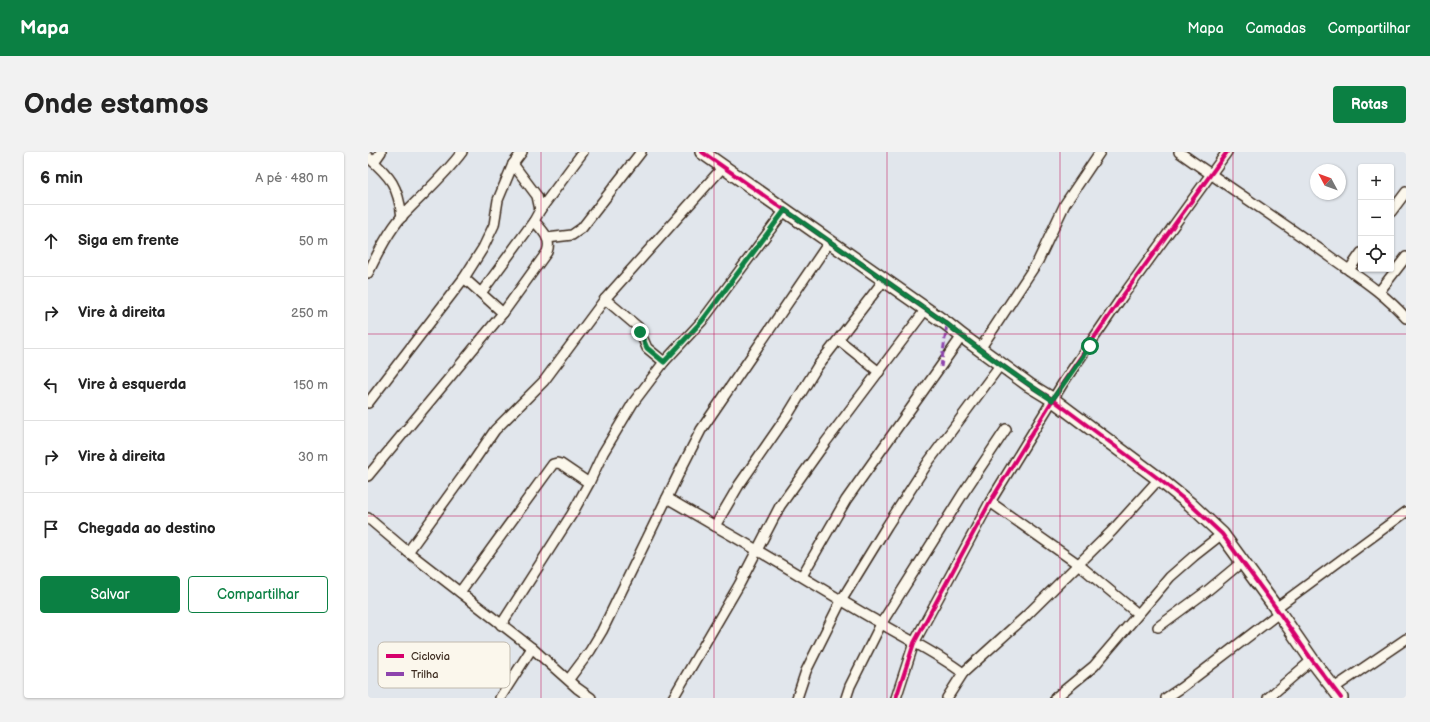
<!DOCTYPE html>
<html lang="pt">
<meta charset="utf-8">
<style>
:root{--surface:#fff;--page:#f2f2f2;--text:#222;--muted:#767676;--line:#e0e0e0;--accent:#0b8043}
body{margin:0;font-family:"Balsamiq Sans",sans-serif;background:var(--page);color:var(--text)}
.controls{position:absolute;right:12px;top:12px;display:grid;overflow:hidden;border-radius:4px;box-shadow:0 1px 3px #0004}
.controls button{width:36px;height:36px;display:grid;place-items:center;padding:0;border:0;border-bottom:1px solid var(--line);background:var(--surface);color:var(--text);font:20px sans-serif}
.compass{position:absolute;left:942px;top:12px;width:36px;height:36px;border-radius:50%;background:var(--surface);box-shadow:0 1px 3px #0004;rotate:311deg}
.stop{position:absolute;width:12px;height:12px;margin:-9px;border:3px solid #0b8043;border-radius:50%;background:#fff}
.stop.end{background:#0b8043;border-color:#fff;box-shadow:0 1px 4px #0008}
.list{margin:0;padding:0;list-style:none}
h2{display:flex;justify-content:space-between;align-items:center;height:52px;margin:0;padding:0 16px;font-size:17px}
h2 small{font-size:13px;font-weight:400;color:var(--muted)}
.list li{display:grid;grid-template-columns:26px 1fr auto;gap:12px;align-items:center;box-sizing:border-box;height:72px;padding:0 16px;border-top:1px solid var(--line)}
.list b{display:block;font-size:15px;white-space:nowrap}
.list em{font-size:13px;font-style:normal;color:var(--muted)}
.actions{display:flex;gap:8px;padding:12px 16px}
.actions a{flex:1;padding:9px 0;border:1px solid var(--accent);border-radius:4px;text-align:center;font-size:14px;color:var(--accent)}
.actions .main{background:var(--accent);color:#fff}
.icon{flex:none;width:22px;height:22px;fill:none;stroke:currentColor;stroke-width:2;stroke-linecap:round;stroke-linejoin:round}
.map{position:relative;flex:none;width:1038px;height:546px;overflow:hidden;border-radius:4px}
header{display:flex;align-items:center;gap:24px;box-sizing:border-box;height:56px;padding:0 20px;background:var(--accent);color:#fff}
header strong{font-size:19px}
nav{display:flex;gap:22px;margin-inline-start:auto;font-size:14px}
.intro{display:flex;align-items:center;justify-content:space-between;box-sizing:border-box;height:96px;padding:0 24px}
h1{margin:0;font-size:28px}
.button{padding:10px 18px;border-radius:4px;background:var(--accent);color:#fff;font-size:14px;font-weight:700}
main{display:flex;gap:24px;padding:0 24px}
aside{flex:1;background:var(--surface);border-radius:4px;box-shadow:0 1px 3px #0004}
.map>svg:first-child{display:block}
</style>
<header>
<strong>Mapa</strong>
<nav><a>Mapa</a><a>Camadas</a><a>Compartilhar</a></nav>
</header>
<div class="intro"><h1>Onde estamos</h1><a class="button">Rotas</a></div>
<main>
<aside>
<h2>6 min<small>A pé · 480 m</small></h2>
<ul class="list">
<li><svg class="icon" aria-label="ahead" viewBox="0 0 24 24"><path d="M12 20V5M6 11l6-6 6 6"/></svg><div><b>Siga em frente</b></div><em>50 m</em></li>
<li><svg class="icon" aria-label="right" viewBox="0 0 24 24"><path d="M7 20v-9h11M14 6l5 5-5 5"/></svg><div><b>Vire à direita</b></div><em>250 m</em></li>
<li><svg class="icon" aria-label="left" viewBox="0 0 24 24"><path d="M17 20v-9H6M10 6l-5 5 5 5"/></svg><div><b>Vire à esquerda</b></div><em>150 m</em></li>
<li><svg class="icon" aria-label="right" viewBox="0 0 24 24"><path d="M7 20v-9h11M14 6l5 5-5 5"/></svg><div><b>Vire à direita</b></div><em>30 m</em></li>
<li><svg class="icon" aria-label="arrive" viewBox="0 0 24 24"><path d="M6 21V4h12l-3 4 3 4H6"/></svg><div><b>Chegada ao destino</b></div></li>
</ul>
<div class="actions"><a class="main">Salvar</a><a>Compartilhar</a></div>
</aside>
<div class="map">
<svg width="1038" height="546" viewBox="0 0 1038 546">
<rect width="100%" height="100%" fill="#e1e6ec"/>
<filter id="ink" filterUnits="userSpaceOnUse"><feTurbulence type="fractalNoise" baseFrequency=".025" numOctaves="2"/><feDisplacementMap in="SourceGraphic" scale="8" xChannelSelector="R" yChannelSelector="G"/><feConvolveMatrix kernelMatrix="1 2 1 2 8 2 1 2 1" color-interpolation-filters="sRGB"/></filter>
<g filter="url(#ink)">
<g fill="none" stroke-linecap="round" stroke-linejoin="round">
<g stroke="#3b2a1e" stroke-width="12">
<g id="street">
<path d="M 811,0 C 862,36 914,70 964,106 C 989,124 1017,142 1038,166"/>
<path d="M 0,5 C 23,25 30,34 34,65"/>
<polyline points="6,10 13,0"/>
<polyline points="145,12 169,44 172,58 215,0"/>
<polyline points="1023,60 1038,40"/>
<polyline points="179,86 204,83 214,76 273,0"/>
<polyline points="981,118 993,101"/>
<path d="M 0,121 C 10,101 20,80 35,63 C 55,42 77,23 94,0"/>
<polyline points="96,126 135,161"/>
<polyline points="1011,140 1038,105"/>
<polyline points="113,141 166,69"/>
<polyline points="237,147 270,175 279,196 296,210"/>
<polyline points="471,188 511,220"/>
<polyline points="612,197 670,109 697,52 732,0"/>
<polyline points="0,251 96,126 115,96 126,73 130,48 145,12 154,0"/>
<path d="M 0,324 L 135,161 L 179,100 C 184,87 175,79 166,69 L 172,58"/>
<polyline points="299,346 347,374 371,333 421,261 449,215 516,128"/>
<polyline points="622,350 710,412 770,462"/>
<polyline points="0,366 40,400 164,496 209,536 223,546"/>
<path d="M 347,374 C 401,404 453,437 507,468 C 536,486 568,500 595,521"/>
<polyline points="40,400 103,313 127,278 176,229 237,147 355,15"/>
<polyline points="434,424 478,348 594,184"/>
<polyline points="92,440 185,312 189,311 193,312 221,331"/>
<polyline points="908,456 1038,360"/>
<polyline points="133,473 204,362 221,331 235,301 265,251 296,210 334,169 417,58"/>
<polyline points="790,475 839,439 874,410"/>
<polyline points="201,527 222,499 234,479 314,315 333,278 462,89"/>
<polyline points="966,536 1038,487"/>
<polyline points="132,546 164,496"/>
<polyline points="305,546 371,433 412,354 457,291 558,157"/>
<polyline points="429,546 438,519 473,449 519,374 561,309 633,212"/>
<polyline points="478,546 482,534 513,472 596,340 638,277"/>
<polyline points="528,546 546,491 622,350 695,231 754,145 859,0"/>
<polyline points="579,546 595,521 658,464 744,379 791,327"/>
<polyline points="687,546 726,514 802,425 826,404 854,382"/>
<polyline points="798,546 813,536 911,461"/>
<polyline points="900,546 944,508"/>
</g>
</g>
<g stroke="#3b2a1e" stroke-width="16">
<polyline id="secondary" points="334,0 579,172 594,184 661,233 684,247 791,327 822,352 854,382 908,456 944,508 973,546"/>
</g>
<use href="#street" stroke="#fbf7ec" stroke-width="9"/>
<use href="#secondary" stroke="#fbf7ec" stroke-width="13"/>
<polyline stroke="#8e44ad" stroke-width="3" stroke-dasharray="6 3" stroke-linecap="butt" points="573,215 579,172"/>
<g stroke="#fbf7ec" stroke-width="6">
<g id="cycleway">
<polyline points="334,0 579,172 594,184 661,233 684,247 791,327 822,352 854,382 908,456 944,508 973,546"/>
<polyline points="528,546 546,491 622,350 695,231 754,145 859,0"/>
</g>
</g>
<use href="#cycleway" stroke="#d6006c" stroke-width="4"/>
</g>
</g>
<g fill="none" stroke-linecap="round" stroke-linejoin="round" filter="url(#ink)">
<path stroke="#0b8043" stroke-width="5" d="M 272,180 L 279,196 L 296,210 L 334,169 L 417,58 L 579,172 C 612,199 648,224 684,248 L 722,194"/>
</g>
<path fill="none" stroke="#c2185b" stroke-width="1" stroke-opacity="0.55" d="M 173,0 L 173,546M 346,0 L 346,546M 519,0 L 519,546M 692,0 L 692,546M 865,0 L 865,546M 0,182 L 1038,182M 0,364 L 1038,364"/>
<rect x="10" y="490" width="132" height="46" rx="6" fill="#fbf7ec" stroke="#c1baae" stroke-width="1"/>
<rect x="18" y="502" width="18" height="4" fill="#d6006c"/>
<rect x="18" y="520" width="18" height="4" fill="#8e44ad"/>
<g font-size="11" fill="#3b2a1e">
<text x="43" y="508">Ciclovia</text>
<text x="43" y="526">Trilha</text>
</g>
</svg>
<div class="controls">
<button>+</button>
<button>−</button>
<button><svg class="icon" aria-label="locate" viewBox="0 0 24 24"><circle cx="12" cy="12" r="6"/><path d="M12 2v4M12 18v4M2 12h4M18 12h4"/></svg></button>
</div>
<svg class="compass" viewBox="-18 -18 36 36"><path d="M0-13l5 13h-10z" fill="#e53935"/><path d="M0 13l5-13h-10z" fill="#767676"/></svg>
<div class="stop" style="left:722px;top:194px"></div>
<div class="stop end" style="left:272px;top:180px"></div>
</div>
</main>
